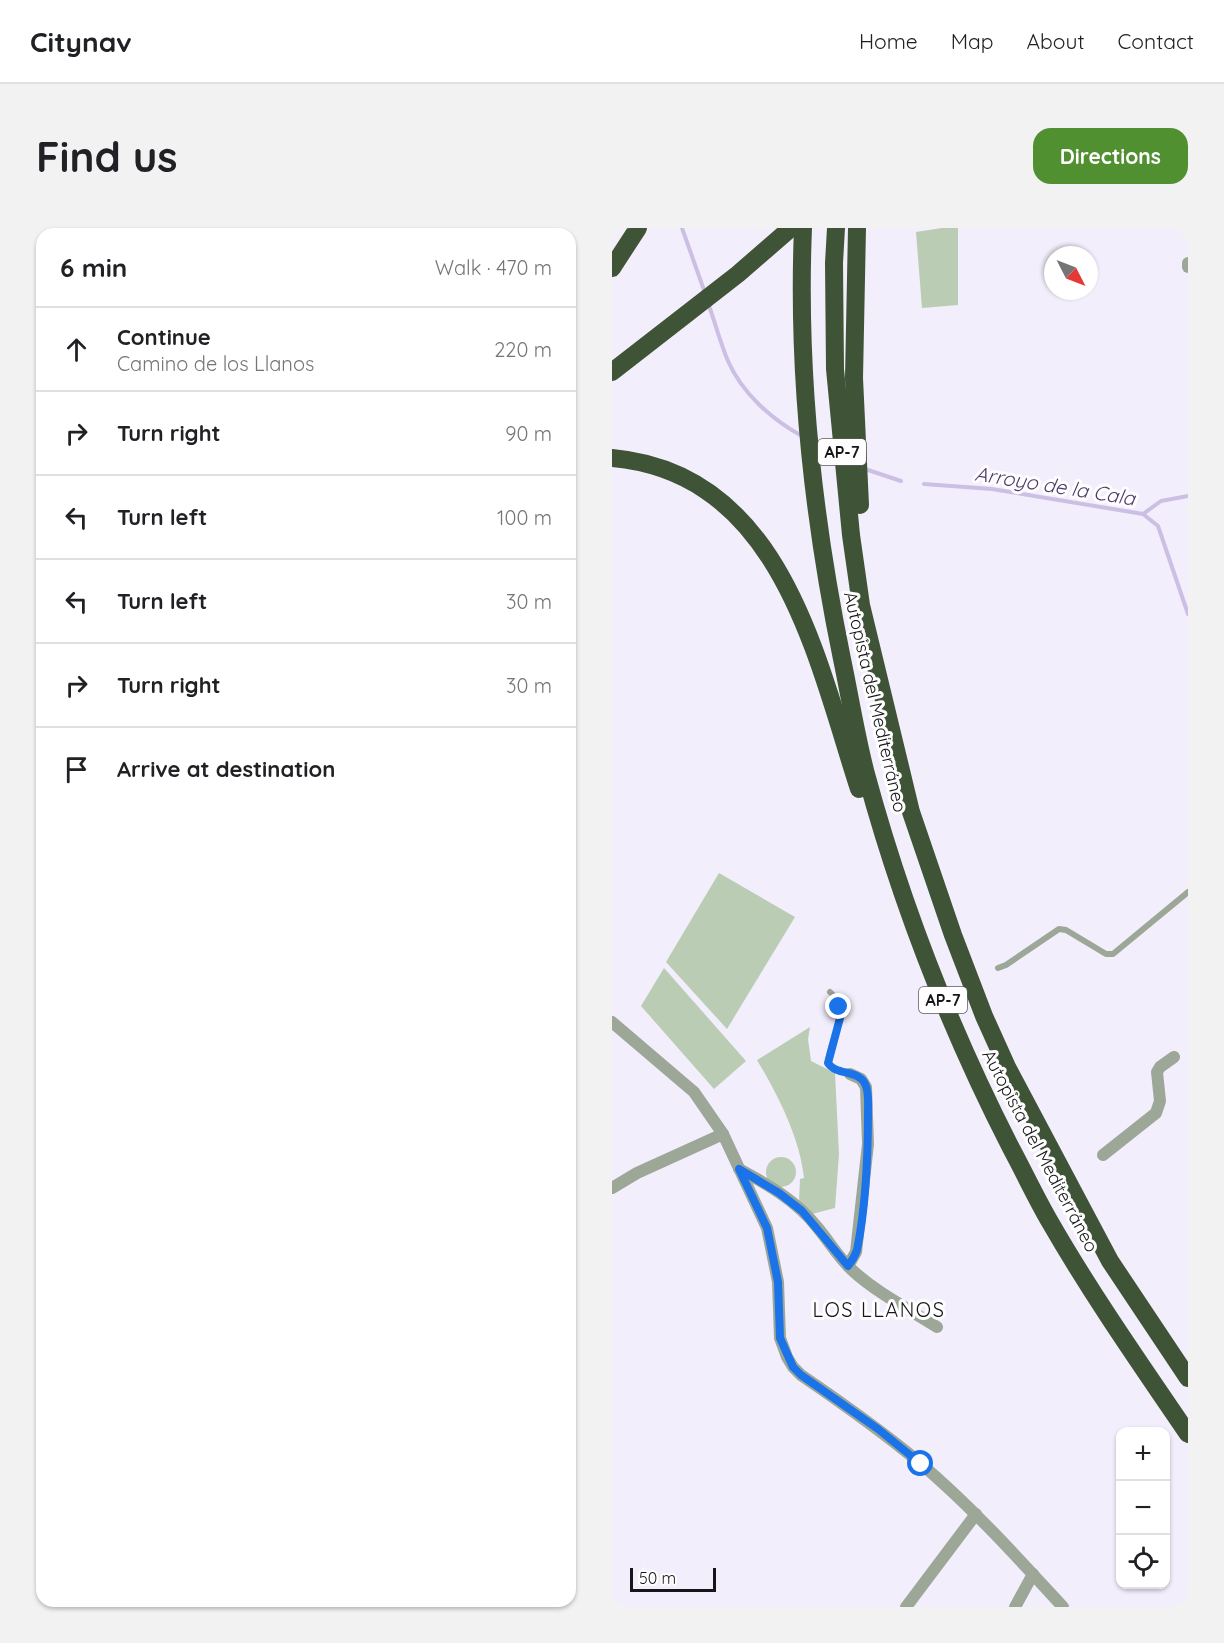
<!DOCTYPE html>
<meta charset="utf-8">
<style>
:root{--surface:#fff;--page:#f2f2f2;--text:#202124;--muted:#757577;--line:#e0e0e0;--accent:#519031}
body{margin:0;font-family:Quicksand,sans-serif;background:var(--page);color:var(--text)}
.controls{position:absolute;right:18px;bottom:18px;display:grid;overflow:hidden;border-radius:12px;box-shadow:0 2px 4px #0004}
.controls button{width:54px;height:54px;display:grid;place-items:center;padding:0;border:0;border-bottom:2px solid var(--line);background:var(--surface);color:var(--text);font:30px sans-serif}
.compass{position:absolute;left:432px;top:18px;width:54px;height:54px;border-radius:50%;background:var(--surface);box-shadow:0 2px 4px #0004;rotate:132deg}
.scale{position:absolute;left:18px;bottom:15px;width:86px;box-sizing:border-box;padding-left:6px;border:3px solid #161519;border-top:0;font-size:16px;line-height:21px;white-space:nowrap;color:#161519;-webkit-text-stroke:4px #fefefe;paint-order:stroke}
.stop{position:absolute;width:18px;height:18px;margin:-14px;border:4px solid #1a73e8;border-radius:50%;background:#fff}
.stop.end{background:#1a73e8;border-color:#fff;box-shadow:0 2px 6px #0008}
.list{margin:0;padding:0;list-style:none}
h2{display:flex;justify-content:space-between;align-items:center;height:78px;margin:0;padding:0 24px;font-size:26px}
h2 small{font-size:20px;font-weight:400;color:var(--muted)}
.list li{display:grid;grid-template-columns:39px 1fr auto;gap:18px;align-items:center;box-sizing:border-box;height:84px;padding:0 24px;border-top:2px solid var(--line)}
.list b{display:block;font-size:22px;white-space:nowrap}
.list p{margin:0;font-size:20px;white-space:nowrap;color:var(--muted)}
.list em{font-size:20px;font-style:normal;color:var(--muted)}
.icon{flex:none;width:33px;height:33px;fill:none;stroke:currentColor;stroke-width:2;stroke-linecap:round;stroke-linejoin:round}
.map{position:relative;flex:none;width:576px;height:1379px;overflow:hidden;border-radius:18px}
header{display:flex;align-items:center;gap:36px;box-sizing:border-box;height:84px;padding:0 30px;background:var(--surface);border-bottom:2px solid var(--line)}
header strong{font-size:28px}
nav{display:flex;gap:33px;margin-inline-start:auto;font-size:21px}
.intro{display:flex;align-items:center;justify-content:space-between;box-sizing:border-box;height:144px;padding:0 36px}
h1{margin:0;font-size:42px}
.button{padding:15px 27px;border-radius:18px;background:var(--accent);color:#fff;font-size:21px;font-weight:700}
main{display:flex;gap:36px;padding:0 36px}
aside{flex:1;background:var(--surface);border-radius:18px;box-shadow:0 2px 4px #0004}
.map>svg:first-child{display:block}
</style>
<header>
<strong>Citynav</strong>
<nav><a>Home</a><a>Map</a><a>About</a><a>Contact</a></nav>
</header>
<div class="intro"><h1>Find us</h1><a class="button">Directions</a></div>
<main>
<aside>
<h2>6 min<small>Walk · 470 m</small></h2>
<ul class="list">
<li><svg class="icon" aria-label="ahead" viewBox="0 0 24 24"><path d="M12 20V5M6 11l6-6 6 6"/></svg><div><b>Continue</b><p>Camino de los Llanos</p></div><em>220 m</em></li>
<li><svg class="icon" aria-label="right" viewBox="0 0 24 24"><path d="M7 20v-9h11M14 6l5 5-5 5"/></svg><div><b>Turn right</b></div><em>90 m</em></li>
<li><svg class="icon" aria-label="left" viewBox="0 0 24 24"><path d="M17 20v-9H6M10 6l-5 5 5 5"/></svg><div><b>Turn left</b></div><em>100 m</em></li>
<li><svg class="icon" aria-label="left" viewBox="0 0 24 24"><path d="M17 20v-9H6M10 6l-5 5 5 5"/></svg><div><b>Turn left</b></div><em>30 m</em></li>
<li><svg class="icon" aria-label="right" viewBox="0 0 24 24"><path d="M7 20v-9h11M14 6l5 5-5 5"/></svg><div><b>Turn right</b></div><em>30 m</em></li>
<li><svg class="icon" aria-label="arrive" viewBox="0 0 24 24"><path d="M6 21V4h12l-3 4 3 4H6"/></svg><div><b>Arrive at destination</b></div></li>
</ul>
</aside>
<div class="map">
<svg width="576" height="1379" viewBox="0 0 576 1379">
<rect width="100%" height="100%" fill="#f3eefc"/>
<g fill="#baccb3">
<polygon points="330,0 346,0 346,77 310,80 304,4"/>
<polygon points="107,645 183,689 115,801 54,734"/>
<polygon points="52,740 134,833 102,861 29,778"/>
<path d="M 198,799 L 196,811 L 199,833 L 223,845 L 227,926 L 223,980 L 200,986 L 187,974 L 188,951 L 192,950 C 188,910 166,867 145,832 Z"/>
<circle cx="169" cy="944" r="15"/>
</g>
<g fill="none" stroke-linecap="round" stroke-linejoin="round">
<g stroke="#ccbfe4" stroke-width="4">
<polyline points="70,0 93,65"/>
<path d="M 96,75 C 103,94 108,114 116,133 C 130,165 160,192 190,208"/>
<polyline points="202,215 225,227"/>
<polyline points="253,241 289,253"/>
<polyline points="312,256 380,261 531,286 546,298 576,386"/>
<polyline points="531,286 549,273 576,268"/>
</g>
<g stroke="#9ca798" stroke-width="6">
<polyline points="386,740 394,737 447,701 454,702 494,726 501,726 576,664"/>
<path d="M 218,764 C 242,783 216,813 216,835 L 221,841 L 238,846"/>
</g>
<g stroke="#9ca798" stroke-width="12">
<polyline points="576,35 576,39"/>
<path d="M 0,794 L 82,864 L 111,906 L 155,1000 L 166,1054 L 168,1110 L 175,1129 L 181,1139 L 189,1147 C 230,1175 270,1203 308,1235 C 360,1279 405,1329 451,1379"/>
<polyline points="491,927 544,885 548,873 545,844 548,839 562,829"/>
<path d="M 127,941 C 155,956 185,973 205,999 C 217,1013 226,1029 240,1042 C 265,1065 297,1081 325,1099"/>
<polyline points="0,960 25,945 111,906"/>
<polyline points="236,1038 244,1024 256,916 254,859 249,851 238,846"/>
<polyline points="294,1379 364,1286"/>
<polyline points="403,1379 421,1346"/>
</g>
<g stroke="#3f5437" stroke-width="18">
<path d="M 191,0 C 185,145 201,290 230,431 C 238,469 244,508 254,546 C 289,675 338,801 399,920 C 412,944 424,970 438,994 C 480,1067 529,1137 576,1206"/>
<polyline points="224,0 222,35 223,141 239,307 249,377 299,584 341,707 372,788 395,839 498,1033 576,1150"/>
<polyline points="245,0 242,150 248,277"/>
<polyline points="0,40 26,0"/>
<polyline points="0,144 126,46 179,0"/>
<path d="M 0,230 C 169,245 204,429 247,561"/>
</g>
</g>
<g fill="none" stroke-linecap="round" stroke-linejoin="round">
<path stroke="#1a73e8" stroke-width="8" d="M 227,779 L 228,790 L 216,835 C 224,848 248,841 254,858 C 257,866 256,877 256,885 C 256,930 254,978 245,1022 C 243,1028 240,1033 236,1038 L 190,983 L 167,965 L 127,941 L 155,1000 L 166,1054 L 168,1110 L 181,1139 L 189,1147 L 266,1201 L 309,1236"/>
</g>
<g text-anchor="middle" stroke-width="6" stroke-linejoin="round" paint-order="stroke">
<g fill="#fefefe" stroke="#5c5b5e" stroke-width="1.5">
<rect x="206" y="211" width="48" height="26" rx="4.5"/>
<rect x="307" y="759" width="48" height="26" rx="4.5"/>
</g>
<g font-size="16" font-weight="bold" fill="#161519">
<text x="230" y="230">AP-7</text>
<text x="331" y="778">AP-7</text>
</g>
<g font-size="18" fill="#161519" stroke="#fefefe">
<text transform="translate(263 474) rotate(77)" y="6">Autopista del Mediterráneo</text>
<text transform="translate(428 923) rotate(62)" y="6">Autopista del Mediterráneo</text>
</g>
<g font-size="20" font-style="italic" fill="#4e396b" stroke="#fefefe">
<text transform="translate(443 258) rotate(9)" y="7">Arroyo de la Cala</text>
</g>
<g font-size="20" letter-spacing="1.5" fill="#161519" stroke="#fefefe">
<text x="267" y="1089">LOS LLANOS</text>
</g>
</g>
</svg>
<div class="controls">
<button>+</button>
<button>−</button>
<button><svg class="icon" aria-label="locate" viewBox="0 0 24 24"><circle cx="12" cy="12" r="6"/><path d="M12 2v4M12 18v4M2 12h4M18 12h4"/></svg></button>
</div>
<svg class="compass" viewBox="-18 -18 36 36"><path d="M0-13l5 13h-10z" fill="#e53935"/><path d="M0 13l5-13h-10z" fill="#757577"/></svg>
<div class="scale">50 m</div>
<div class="stop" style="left:309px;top:1236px"></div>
<div class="stop end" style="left:227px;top:779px"></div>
</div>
</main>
